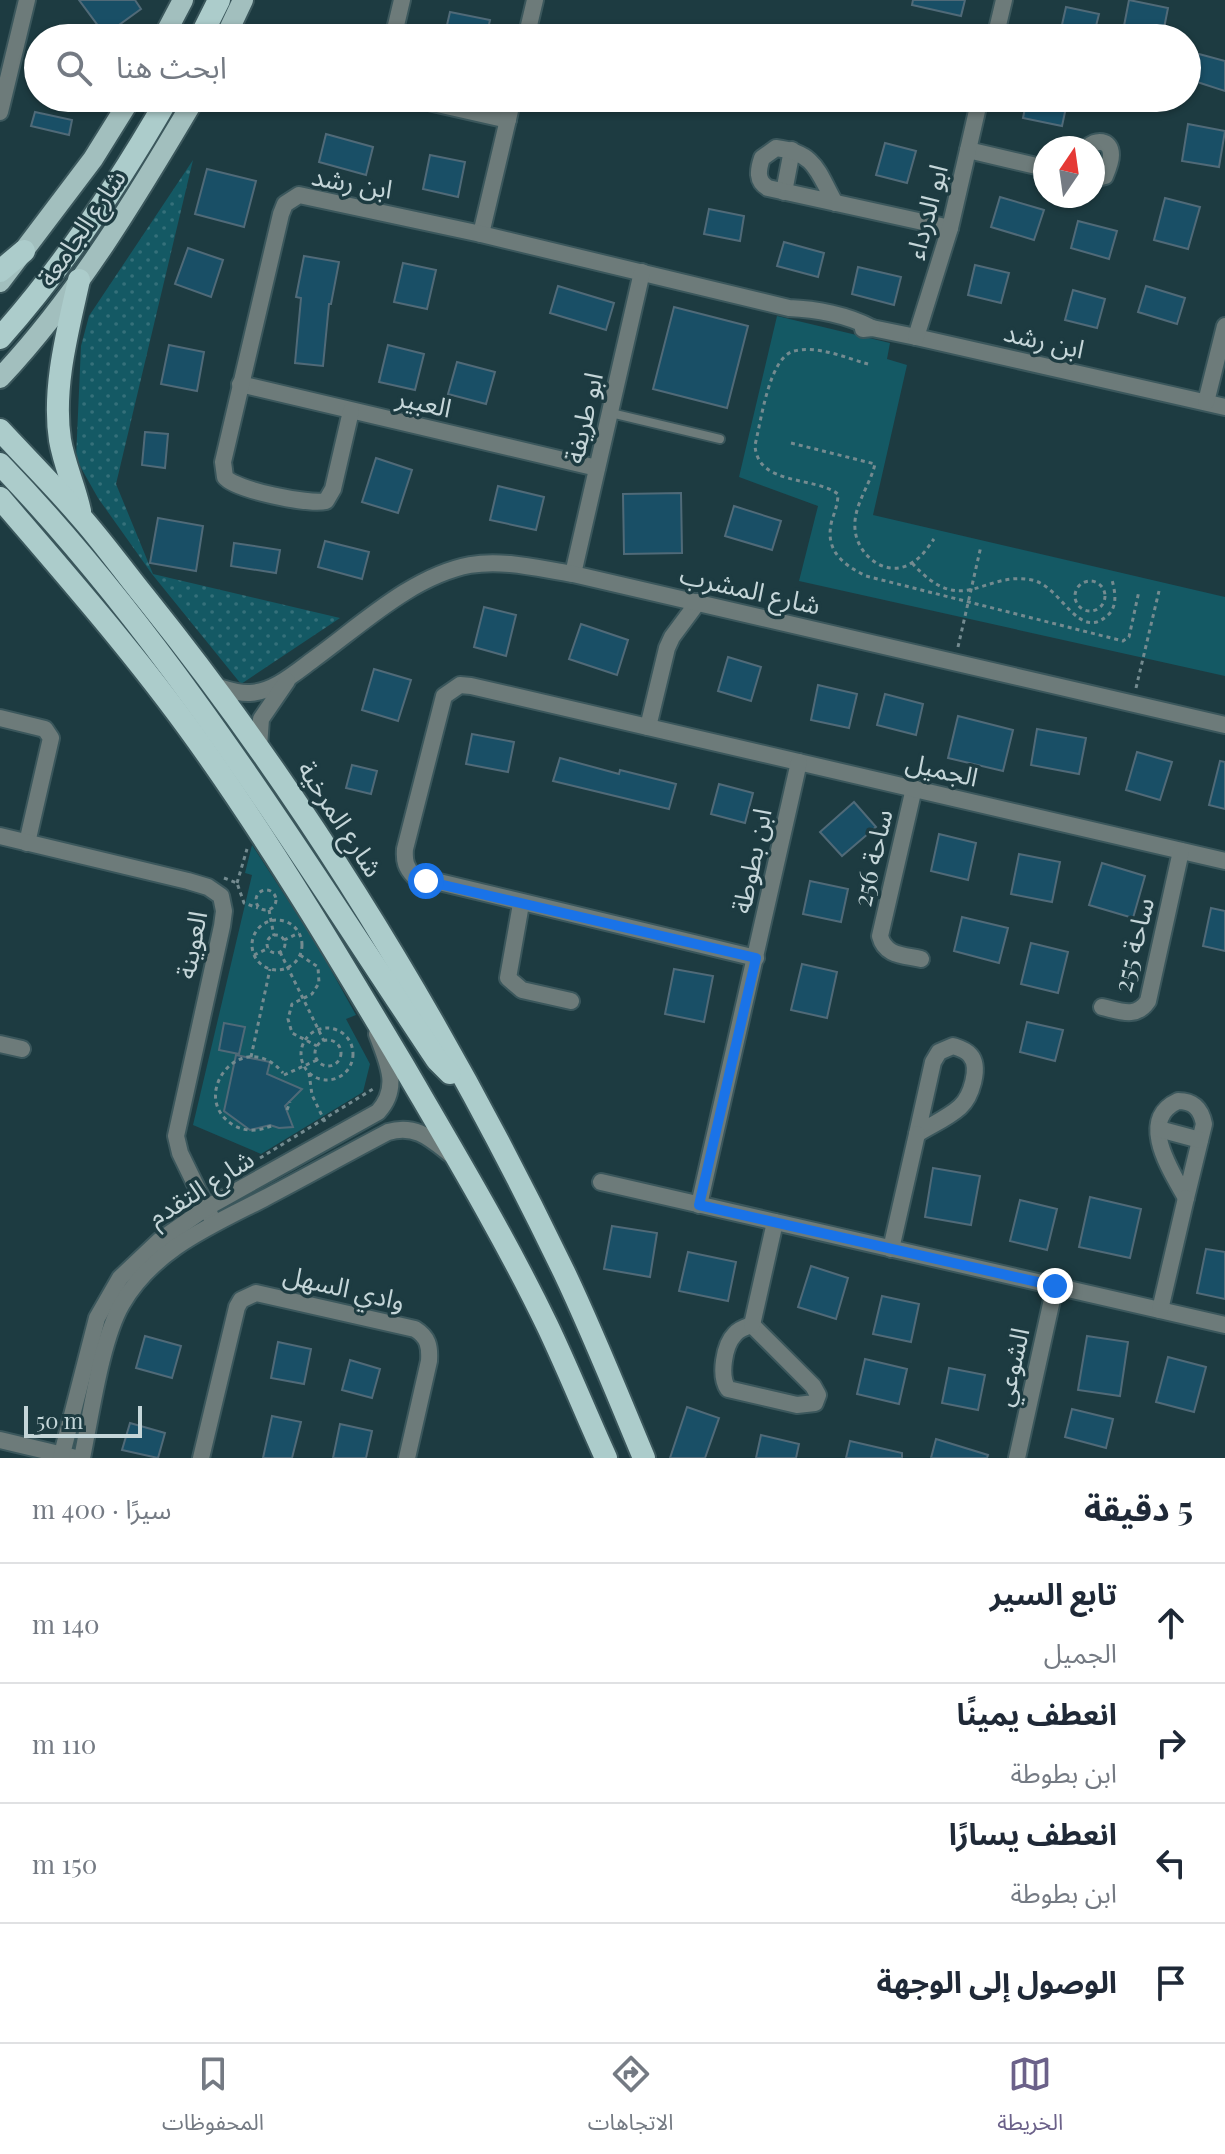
<!DOCTYPE html>
<html lang="ar">
<meta charset="utf-8">
<style>
:root{--surface:#fff;--page:#f2f2f3;--text:#1f2937;--muted:#747a83;--line:#e0e1e3;--accent:#6b6189}
body{margin:0;font-family:"Playfair Display","Noto Sans Arabic",serif;background:var(--page);color:var(--text);direction:rtl}
.compass{position:absolute;left:1033px;top:136px;width:72px;height:72px;border-radius:50%;background:var(--surface);box-shadow:0 2px 6px #0004;rotate:13deg}
.scale{position:absolute;left:24px;bottom:20px;width:118px;box-sizing:border-box;padding-left:8px;border:4px solid #c5d6d9;border-top:0;font-size:22px;line-height:28px;white-space:nowrap;color:#c5d6d9;-webkit-text-stroke:6px #1d3b41;paint-order:stroke}
.stop{position:absolute;width:24px;height:24px;margin:-18px;border:6px solid #1a73e8;border-radius:50%;background:#fff}
.stop.end{background:#1a73e8;border-color:#fff;box-shadow:0 2px 8px #0008}
.list{margin:0;padding:0;list-style:none}
h2{display:flex;justify-content:space-between;align-items:center;height:104px;margin:0;padding:0 32px;font-size:34px}
h2 small{font-size:26px;font-weight:400;color:var(--muted)}
.list li{display:grid;grid-template-columns:52px 1fr auto;gap:24px;align-items:center;box-sizing:border-box;height:120px;padding:0 32px;border-top:2px solid var(--line)}
.list b{display:block;font-size:30px;white-space:nowrap}
.list p{margin:0;font-size:26px;white-space:nowrap;color:var(--muted)}
.list em{font-size:26px;font-style:normal;color:var(--muted)}
.icon{flex:none;width:44px;height:44px;fill:none;stroke:currentColor;stroke-width:2;stroke-linecap:round;stroke-linejoin:round}
.map{position:relative;flex:none;width:1225px;height:1458px;overflow:hidden;direction:ltr}
.search{position:absolute;background:var(--surface);box-shadow:0 2px 6px #0004;left:24px;right:24px;top:24px;height:88px;display:flex;align-items:center;gap:20px;box-sizing:border-box;padding:0 28px;border-radius:44px;color:var(--muted);font-size:30px}
.sheet{height:584px;background:var(--surface)}
nav{display:flex;justify-content:space-around;align-items:center;box-sizing:border-box;height:112px;border-top:2px solid var(--line);background:var(--surface);font-size:22px;color:var(--muted)}
nav a{display:grid;justify-items:center;gap:4px}
nav .on{color:var(--accent)}
.map>svg:first-child{display:block}
</style>
<div class="map">
<svg width="1225" height="1458" viewBox="0 0 1225 1458">
<defs>
<pattern id="garden-dots" width="8" height="8" patternUnits="userSpaceOnUse" patternTransform="scale(2)"><rect width="8" height="8" fill="#145964"/><path d="M2 2h.1M6 6h.1" fill="none" stroke="#35707a" stroke-width="1.8" stroke-linecap="round"/></pattern>
</defs>
<rect width="100%" height="100%" fill="#1d3b41"/>
<g fill="#145964">
<polygon points="777,316 890,343 887,359 907,365 873,515 1225,597 1225,676 799,581 818,506 739,477"/>
<polygon points="252,845 317,945 356,1015 346,1019 370,1064 363,1092 261,1154 193,1125 252,875 245,873"/>
</g>
<polygon fill="url(#garden-dots)" points="193,160 116,484 153,574 340,618 241,684 152,574 98,498 76,459 81,346 89,316"/>
<g fill="#194f66" stroke="#506a78" stroke-width="2">
<polygon points="79,0 135,0 141,9 105,35"/>
<polygon points="913,0 965,0 961,16 912,5"/>
<polygon points="1129,0 1168,8 1162,38 1123,31"/>
<polygon points="1066,7 1099,14 1093,38 1059,38"/>
<polygon points="450,12 490,20 486,38 444,38"/>
<polygon points="1199,54 1225,61 1225,91 1191,80"/>
<polygon points="1027,98 1068,98 1062,126 1023,118"/>
<polygon points="35,112 72,120 69,135 31,126"/>
<polygon points="1188,124 1225,131 1219,167 1182,161"/>
<polygon points="326,134 373,147 366,175 319,162"/>
<polygon points="885,143 916,151 907,183 876,175"/>
<polygon points="430,155 465,162 458,197 423,189"/>
<polygon points="207,169 256,181 244,227 195,214"/>
<polygon points="1000,197 1044,210 1034,240 991,227"/>
<polygon points="1165,198 1200,207 1188,249 1154,240"/>
<polygon points="709,209 744,216 740,241 704,234"/>
<polygon points="1078,221 1117,231 1109,259 1071,248"/>
<polygon points="784,242 824,253 818,277 777,266"/>
<polygon points="188,248 223,260 211,297 175,284"/>
<polygon points="304,256 339,262 331,304 329,304 323,366 295,363 301,298 296,297"/>
<polygon points="403,263 436,270 427,309 394,302"/>
<polygon points="975,265 1009,273 1001,303 968,295"/>
<polygon points="858,267 901,277 894,305 852,294"/>
<polygon points="558,286 614,303 606,330 550,313"/>
<polygon points="1146,286 1185,298 1177,324 1138,312"/>
<polygon points="1073,290 1105,299 1097,328 1065,320"/>
<polygon points="674,307 748,326 727,408 653,389"/>
<polygon points="169,345 204,352 197,391 161,384"/>
<polygon points="388,345 424,354 415,390 379,382"/>
<polygon points="457,362 495,372 486,404 448,394"/>
<polygon points="145,432 168,434 165,468 142,465"/>
<polygon points="376,458 412,470 398,513 362,502"/>
<polygon points="498,486 544,497 536,530 490,520"/>
<polygon points="681,493 682,553 624,554 623,494"/>
<polygon points="734,506 781,521 772,550 725,536"/>
<polygon points="158,518 203,526 196,571 150,563"/>
<polygon points="325,541 369,552 362,579 318,567"/>
<polygon points="234,543 280,550 276,573 231,566"/>
<polygon points="484,607 516,615 506,656 474,647"/>
<polygon points="581,624 628,640 617,675 569,659"/>
<polygon points="728,657 761,667 751,701 718,691"/>
<polygon points="374,669 411,680 398,721 362,710"/>
<polygon points="818,685 857,694 849,728 811,720"/>
<polygon points="885,694 923,704 916,735 877,725"/>
<polygon points="958,716 1013,730 1003,771 948,758"/>
<polygon points="1037,729 1086,738 1079,774 1031,765"/>
<polygon points="472,734 514,742 508,772 466,764"/>
<polygon points="1137,752 1172,762 1160,800 1126,790"/>
<polygon points="560,758 619,774 620,770 676,784 669,809 553,781"/>
<polygon points="1220,761 1225,762 1225,809 1209,805"/>
<polygon points="352,765 377,771 371,794 346,788"/>
<polygon points="719,784 753,793 745,823 711,814"/>
<polygon points="854,802 876,827 842,856 820,832"/>
<polygon points="939,834 976,843 968,880 931,871"/>
<polygon points="1019,854 1060,862 1052,902 1011,894"/>
<polygon points="1102,863 1145,876 1133,918 1089,905"/>
<polygon points="810,881 848,889 841,922 803,914"/>
<polygon points="1211,908 1225,911 1225,951 1203,946"/>
<polygon points="962,917 1008,928 999,963 954,951"/>
<polygon points="1031,943 1068,952 1058,993 1021,984"/>
<polygon points="802,964 837,972 827,1018 791,1010"/>
<polygon points="674,969 713,976 704,1022 665,1014"/>
<polygon points="1027,1022 1063,1030 1055,1061 1020,1052"/>
<polygon points="224,1023 245,1027 239,1054 219,1050"/>
<polygon points="236,1055 270,1062 267,1074 302,1089 285,1106 293,1127 279,1128 270,1125 250,1130 224,1111"/>
<polygon points="933,1168 980,1176 971,1225 925,1217"/>
<polygon points="1090,1197 1141,1209 1130,1258 1079,1247"/>
<polygon points="1020,1200 1057,1209 1047,1250 1010,1241"/>
<polygon points="612,1226 657,1233 650,1277 604,1269"/>
<polygon points="1206,1249 1225,1252 1225,1299 1197,1293"/>
<polygon points="688,1252 736,1262 728,1301 679,1291"/>
<polygon points="811,1266 848,1278 836,1319 798,1307"/>
<polygon points="882,1296 919,1304 911,1342 873,1334"/>
<polygon points="145,1336 181,1346 172,1378 136,1368"/>
<polygon points="1087,1336 1128,1342 1120,1396 1078,1390"/>
<polygon points="278,1342 311,1349 304,1384 271,1378"/>
<polygon points="1168,1357 1206,1367 1194,1412 1156,1402"/>
<polygon points="865,1359 907,1369 899,1404 857,1394"/>
<polygon points="350,1360 380,1369 372,1398 342,1390"/>
<polygon points="949,1368 985,1375 978,1410 942,1403"/>
<polygon points="687,1407 719,1418 705,1458 670,1458"/>
<polygon points="1072,1409 1113,1419 1106,1448 1065,1437"/>
<polygon points="272,1416 301,1422 292,1458 263,1458"/>
<polygon points="130,1423 165,1433 158,1458 122,1450"/>
<polygon points="340,1424 372,1431 366,1458 333,1458"/>
<polygon points="761,1435 799,1444 796,1458 756,1458"/>
<polygon points="936,1439 988,1455 987,1458 931,1458"/>
<polygon points="850,1441 902,1453 902,1458 846,1458"/>
</g>
<g fill="none" stroke-linecap="round" stroke-linejoin="round">
<g stroke="#3b575c" stroke-width="12">
<polyline id="service" points="611,413 720,439"/>
</g>
<g stroke="#3b575c" stroke-width="20">
<g id="minor">
<polyline points="393,38 402,0"/>
<polyline points="526,38 535,0"/>
<polyline points="995,38 1004,0"/>
<polyline points="411,98 508,120"/>
<polyline points="0,112 27,0"/>
<path d="M 1087,148 C 1095,139 1111,139 1111,155 C 1111,162 1108,169 1105,176 L 1093,179"/>
<polyline points="968,150 1045,168"/>
<polyline points="784,192 792,150"/>
<path d="M 835,203 C 817,171 816,153 776,148 L 762,158 C 758,170 756,181 768,188 L 950,228"/>
<polyline points="481,234 513,98"/>
<polyline points="863,329 872,328 916,337 1225,407"/>
<polyline points="916,337 950,228 980,98"/>
<polyline points="240,384 597,468"/>
<polyline points="1206,402 1225,326"/>
<path d="M 351,411 L 333,489 L 326,501 C 309,505 235,490 225,477 L 223,462 L 281,214 L 285,204 L 299,195 L 481,234 L 789,308 C 816,309 848,315 872,328"/>
<polyline points="573,574 642,272"/>
<polyline points="0,718 45,729 51,738 27,843"/>
<polyline points="648,727 667,648 672,637 698,602"/>
<path d="M 914,788 L 880,936 C 885,956 903,955 921,959"/>
<polyline points="0,836 188,881 208,887 221,896 224,911 222,926 176,1136 180,1153 214,1223"/>
<polyline points="521,904 508,978 522,990 571,1001"/>
<path d="M 756,958 L 414,876 C 406,868 404,861 405,849 L 444,696 L 460,685 L 471,686 L 1225,861"/>
<path d="M 1102,1007 C 1120,1011 1136,1019 1148,1001 L 1181,851"/>
<polyline points="0,1044 22,1049"/>
<path d="M 953,1046 C 959,1048 966,1050 970,1055 C 981,1067 971,1097 960,1107 C 948,1118 931,1125 917,1134 L 933,1062 L 939,1052 Z"/>
<path d="M 1178,1101 C 1194,1101 1201,1109 1204,1124 L 1186,1198 C 1172,1172 1136,1120 1178,1101 Z"/>
<polyline points="1159,1129 1200,1140"/>
<polyline points="601,1182 1225,1325"/>
<polyline points="699,1205 799,762"/>
<polyline points="891,1249 917,1134"/>
<polyline points="1160,1310 1186,1198"/>
<path d="M 752,1325 L 813,1386 L 818,1395 L 815,1403 L 797,1405 L 728,1389 C 719,1376 724,1345 735,1334 C 739,1329 746,1327 752,1325 Z"/>
<polyline points="752,1325 775,1222"/>
<polyline points="0,1440 76,1458"/>
<path d="M 201,1458 L 237,1307 L 241,1300 L 256,1293 L 415,1329 C 428,1337 430,1346 429,1361 L 407,1458"/>
<polyline points="1017,1458 1055,1286"/>
</g>
</g>
<g stroke="#3b575c" stroke-width="20">
<g id="tertiary">
<path d="M 215,686 C 226,689 238,694 250,693 C 274,692 296,672 314,659 C 361,625 412,576 470,565 C 504,559 540,569 573,574 L 1225,725"/>
<polyline points="259,747 261,719 287,681"/>
<path d="M 61,1458 L 97,1318 L 120,1278 L 159,1241 L 206,1208 L 378,1112 C 401,1087 387,1062 377,1034"/>
<path d="M 82,1458 C 91,1415 101,1340 122,1304 C 153,1250 210,1226 263,1199 C 305,1177 346,1154 388,1132 C 415,1124 430,1138 450,1154"/>
</g>
</g>
<g stroke="#3b575c" stroke-width="24">
<g id="primary">
<polyline points="163,38 183,0"/>
<polyline points="225,38 243,0"/>
<polyline points="0,282 93,159 131,98"/>
<path d="M 0,378 C 78,295 137,196 195,98"/>
</g>
</g>
<g stroke="#3b575c" stroke-width="26">
<g id="trunk">
<polyline points="200,38 219,0"/>
<polyline points="0,271 24,251"/>
<path d="M 79,280 C 68,330 52,388 60,440 C 64,464 75,487 80,511"/>
<path d="M 0,338 C 65,265 119,183 168,98"/>
<path d="M 0,430 C 26,458 54,486 79,515 C 104,543 125,573 148,601 C 313,807 450,1035 564,1272 C 593,1333 618,1396 644,1458"/>
<path d="M 0,464 C 172,643 300,855 437,1060 L 450,1073"/>
<path d="M 0,498 C 72,582 146,666 209,757 C 279,857 341,961 403,1065 C 453,1151 504,1236 547,1325 C 568,1369 586,1414 606,1458"/>
</g>
</g>
<g stroke="#748b90" stroke-width="3" stroke-dasharray="4 4" stroke-linecap="butt">
<path d="M 868,364 C 846,358 817,345 794,351 C 769,357 761,422 755,445 C 757,486 814,476 838,494 C 838,503 835,511 832,520 C 824,550 842,564 866,576 L 1123,641 L 1129,637 L 1139,591"/>
<path d="M 791,443 L 875,464 C 870,486 853,505 855,529 C 857,556 888,580 913,562 C 922,557 928,547 934,539"/>
<path d="M 912,563 C 963,620 983,570 1032,580 C 1062,586 1078,643 1108,615 C 1118,606 1115,591 1112,580"/>
<circle cx="1090" cy="596" r="15"/>
<polyline points="958,647 981,546"/>
<polyline points="1136,688 1159,591"/>
<polyline points="224,878 237,883 244,903 258,908"/>
<polyline points="237,883 247,849"/>
<circle cx="266" cy="900" r="10"/>
<polyline points="269,910 274,936"/>
<circle cx="277" cy="945" r="25"/>
<circle cx="276" cy="944" r="9"/>
<polyline points="284,940 299,933"/>
<polyline points="280,952 324,1041"/>
<polyline points="254,955 269,948"/>
<polyline points="300,955 318,967 319,983 312,994 292,1004 288,1019 292,1033 317,1046"/>
<circle cx="327" cy="1054" r="26"/>
<circle cx="328" cy="1053" r="13"/>
<polyline points="251,1057 270,969"/>
<polyline points="309,1073 312,1095 325,1122"/>
<polyline points="284,1075 317,1060"/>
<polyline points="287,1110 290,1102"/>
<path d="M 271,1126 C 259,1131 247,1132 235,1126 C 185,1098 242,1024 283,1073"/>
<polyline points="260,1158 373,1089"/>
</g>
<use href="#service" stroke="#6d7b7a" stroke-width="8"/>
<use href="#minor" stroke="#6d7b7a" stroke-width="16"/>
<use href="#tertiary" stroke="#6d7b7a" stroke-width="16"/>
<use href="#primary" stroke="#a2bfbe" stroke-width="20"/>
<use href="#trunk" stroke="#accccb" stroke-width="22"/>
</g>
<g fill="none" stroke-linecap="round" stroke-linejoin="round">
<polyline stroke="#1a73e8" stroke-width="10" points="426,881 756,958 699,1205 1055,1286"/>
</g>
<g text-anchor="middle" stroke-width="7" stroke-linejoin="round" paint-order="stroke">
<g font-size="26" fill="#c5d6d9" stroke="#1d3b41">
<text transform="translate(352 183) rotate(10)" y="9">ابن رشد</text>
<text transform="translate(927 212) rotate(-75)" y="9">ابو الدرداء</text>
<text transform="translate(82 228) rotate(-56)" y="9">شارع الجامعة</text>
<text transform="translate(1044 341) rotate(13)" y="9">ابن رشد</text>
<text transform="translate(424 403) rotate(13)" y="9">العبير</text>
<text transform="translate(584 418) rotate(-77)" y="9">ابو طريفة</text>
<text transform="translate(750 590) rotate(13)" y="9">شارع المشرب</text>
<text transform="translate(942 770) rotate(13)" y="9">الجميل</text>
<text transform="translate(340 819) rotate(57)" y="9">شارع المرخية</text>
<text transform="translate(873 858) rotate(-77)" y="9">ساحة 256</text>
<text transform="translate(752 861) rotate(-78)" y="9">ابن بطوطة</text>
<text transform="translate(192 945) rotate(-79)" y="9">العوينة</text>
<text transform="translate(1134 945) rotate(-76)" y="9">ساحة 255</text>
<text transform="translate(201 1188) rotate(-32)" y="9">شارع التقدم</text>
<text transform="translate(344 1288) rotate(13)" y="9">وادي السهل</text>
<text transform="translate(1012 1367) rotate(-77)" y="9">الشوعي</text>
</g>
</g>
</svg>
<svg class="compass" viewBox="-18 -18 36 36"><path d="M0-13l5 13h-10z" fill="#e53935"/><path d="M0 13l5-13h-10z" fill="#747a83"/></svg>
<div class="scale">50 m</div>
<div class="stop" style="left:426px;top:881px"></div>
<div class="stop end" style="left:1055px;top:1286px"></div>
<div class="search"><svg class="icon" aria-label="search" viewBox="0 0 24 24"><circle cx="10" cy="10" r="6"/><path d="M15 15l6 6"/></svg>ابحث هنا</div>
</div>
<section class="sheet">
<h2>5 دقيقة<small>سيرًا · 400 m</small></h2>
<ul class="list">
<li><svg class="icon" aria-label="ahead" viewBox="0 0 24 24"><path d="M12 20V5M6 11l6-6 6 6"/></svg><div><b>تابع السير</b><p>الجميل</p></div><em>140 m</em></li>
<li><svg class="icon" aria-label="right" viewBox="0 0 24 24"><path d="M7 20v-9h11M14 6l5 5-5 5"/></svg><div><b>انعطف يمينًا</b><p>ابن بطوطة</p></div><em>110 m</em></li>
<li><svg class="icon" aria-label="left" viewBox="0 0 24 24"><path d="M17 20v-9H6M10 6l-5 5 5 5"/></svg><div><b>انعطف يسارًا</b><p>ابن بطوطة</p></div><em>150 m</em></li>
<li><svg class="icon" aria-label="arrive" viewBox="0 0 24 24"><path d="M6 21V4h12l-3 4 3 4H6"/></svg><div><b>الوصول إلى الوجهة</b></div></li>
</ul>
</section>
<nav>
<a class="on"><svg class="icon" aria-label="map" viewBox="0 0 24 24"><path d="M3 6l6-2 6 2 6-2v14l-6 2-6-2-6 2zM9 4v14M15 6v14"/></svg>الخريطة</a>
<a><svg class="icon" aria-label="directions" viewBox="0 0 24 24"><path d="M12 3l9 9-9 9-9-9zM9 14v-3h6M13 9l2 2-2 2"/></svg>الاتجاهات</a>
<a><svg class="icon" aria-label="saved" viewBox="0 0 24 24"><path d="M7 4h10v16l-5-4-5 4z"/></svg>المحفوظات</a>
</nav>
